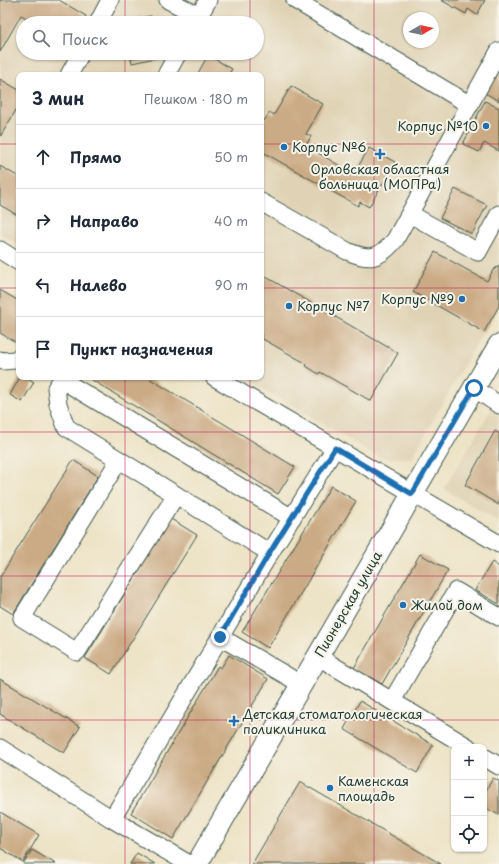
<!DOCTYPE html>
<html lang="ru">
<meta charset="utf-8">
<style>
:root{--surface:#fff;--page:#f6f6f7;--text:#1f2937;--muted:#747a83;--line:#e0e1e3}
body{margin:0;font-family:"Playpen Sans",sans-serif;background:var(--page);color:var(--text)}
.controls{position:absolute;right:12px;bottom:12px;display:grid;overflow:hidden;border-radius:8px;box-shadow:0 1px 3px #0004}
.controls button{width:36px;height:36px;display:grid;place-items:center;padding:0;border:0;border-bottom:1px solid var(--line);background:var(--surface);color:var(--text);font:20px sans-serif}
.compass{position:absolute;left:403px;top:12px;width:36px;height:36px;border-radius:50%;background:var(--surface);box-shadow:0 1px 3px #0004;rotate:81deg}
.stop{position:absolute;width:12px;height:12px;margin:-9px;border:3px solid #1f6fb2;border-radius:50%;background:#fff}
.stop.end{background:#1f6fb2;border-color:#fff;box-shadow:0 1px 4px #0008}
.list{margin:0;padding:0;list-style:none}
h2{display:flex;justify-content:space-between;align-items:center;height:52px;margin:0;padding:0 16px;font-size:17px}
h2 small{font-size:13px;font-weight:400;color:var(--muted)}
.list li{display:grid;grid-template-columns:26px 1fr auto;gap:12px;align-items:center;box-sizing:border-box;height:64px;padding:0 16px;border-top:1px solid var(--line)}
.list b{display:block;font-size:15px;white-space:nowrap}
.list em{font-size:13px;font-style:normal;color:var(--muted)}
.icon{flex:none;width:22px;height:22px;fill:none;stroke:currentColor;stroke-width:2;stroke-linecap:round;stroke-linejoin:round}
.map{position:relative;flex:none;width:499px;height:864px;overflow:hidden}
.search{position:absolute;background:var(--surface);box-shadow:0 1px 3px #0004;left:16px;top:16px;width:248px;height:44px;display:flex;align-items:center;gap:10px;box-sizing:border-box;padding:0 14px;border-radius:22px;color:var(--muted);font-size:15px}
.panel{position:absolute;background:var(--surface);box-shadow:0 1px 3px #0004;left:16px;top:72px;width:248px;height:308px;border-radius:8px}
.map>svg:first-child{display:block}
</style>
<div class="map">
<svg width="499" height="864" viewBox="0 0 499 864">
<rect width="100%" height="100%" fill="#f7f3e8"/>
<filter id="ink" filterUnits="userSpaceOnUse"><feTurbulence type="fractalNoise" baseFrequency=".025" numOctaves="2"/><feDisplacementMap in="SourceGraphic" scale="8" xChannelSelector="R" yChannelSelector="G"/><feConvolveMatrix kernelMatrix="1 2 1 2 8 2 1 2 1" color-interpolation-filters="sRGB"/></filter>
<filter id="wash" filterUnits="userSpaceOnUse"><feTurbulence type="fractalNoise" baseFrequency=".012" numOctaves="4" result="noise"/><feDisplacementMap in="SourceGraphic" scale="16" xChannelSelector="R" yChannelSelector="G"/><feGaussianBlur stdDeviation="0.9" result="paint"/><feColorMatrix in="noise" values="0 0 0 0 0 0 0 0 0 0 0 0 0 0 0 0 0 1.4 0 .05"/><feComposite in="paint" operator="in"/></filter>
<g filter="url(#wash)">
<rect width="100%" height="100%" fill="#ede3c6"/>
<g fill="#e0d3b5" fill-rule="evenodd">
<path d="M 0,0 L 499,0 L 499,303 L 412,458 L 380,458 L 243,377 L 261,377 L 261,75 L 19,75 L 19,245 L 0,234 ZM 409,18 L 433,18 L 433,42 L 409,42 ZM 23,23 L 257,23 L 257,53 L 23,53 Z"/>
<polygon points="499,396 499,522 444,489"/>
</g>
<g id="blocks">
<g fill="#cbab85">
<polygon points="0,0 59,0 86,16 82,23 35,23 21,15 0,52"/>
<polygon points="441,0 485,0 477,15 468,9 466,14"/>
<polygon points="151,16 153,23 124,23 124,21"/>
<polygon points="130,53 159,53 160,57 132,63"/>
<polygon points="208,55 232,69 228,75 197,75"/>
<polygon points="499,64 499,101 483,92"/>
<polygon points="0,79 19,90 19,105 0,137"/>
<polygon points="291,86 323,104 306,134 311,136 306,146 354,174 369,148 395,162 369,207 360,202 358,206 261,151 261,119 264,121 270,112 274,115"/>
<polygon points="485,101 499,108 499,151 484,143 479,152 463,144"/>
<polygon points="0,166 19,177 19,216 0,205"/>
<polygon points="455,189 487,205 472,234 440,218"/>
<polygon points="435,252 487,281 493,270 499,266 499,306 484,332 413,292"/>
<polygon points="261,274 398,353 371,401 320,372 319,374 306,366 307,364 261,338"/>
<polygon points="0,290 19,301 19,344 0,333"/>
<polygon points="20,377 26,377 34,382 22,402 10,395"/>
<polygon points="87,377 147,377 295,467 278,494"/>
<polygon points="495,431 499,433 499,505 465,485"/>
<polygon points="73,460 98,476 13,614 0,606 0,577"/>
<polygon points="331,486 356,501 268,648 242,632"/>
<polygon points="171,519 197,535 111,674 85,658"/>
<polygon points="420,554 448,570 382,684 354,668"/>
<polygon points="492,562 499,567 499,604 475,590"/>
<polygon points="229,655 268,679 173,839 131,813 218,666 221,668"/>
<polygon points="0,679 80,727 64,753 0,714"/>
<polygon points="360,701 433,745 417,773 344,729"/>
<polygon points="493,778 499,781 499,815 484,807 484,794"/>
<polygon points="300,782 441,864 252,864"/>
<polygon points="0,812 39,835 23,862 0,848"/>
<polygon points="32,850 56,864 23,864"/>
<polygon points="137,853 155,864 130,864"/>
</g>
</g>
</g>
<g filter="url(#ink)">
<use href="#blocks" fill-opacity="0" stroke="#3e564a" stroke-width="1"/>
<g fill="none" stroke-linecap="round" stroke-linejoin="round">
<g stroke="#3e564a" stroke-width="19">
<g id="minor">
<polyline points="168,0 199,16"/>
<polyline points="295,0 470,105"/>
<polyline points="98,23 110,0"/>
<polyline points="195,23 208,0"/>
<polyline points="69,75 81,53"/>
<polyline points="166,75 178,53"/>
<path d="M 261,202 L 347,251 C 370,261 379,259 395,240 L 499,51"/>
<polyline points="410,214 478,252 499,214"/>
<polyline points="0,250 19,262"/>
<polyline points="0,360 3,361 15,360 19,357"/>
<polyline points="63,377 56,388 58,404 66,427 270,553 335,448"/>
<polyline points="214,377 499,544"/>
<polyline points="62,380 292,518"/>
<polyline points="474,388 499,405"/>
<polyline points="119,460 22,618 77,652 176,495"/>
<polyline points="220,637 301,684"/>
<polyline points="317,656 468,747"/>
<polyline points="392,701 456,591 499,617"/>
<polyline points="0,748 112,819 189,864"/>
<polyline points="484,757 499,766"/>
<polyline points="112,819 270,553"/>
</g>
</g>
<g stroke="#3e564a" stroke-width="23">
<polyline id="major" points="197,864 499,345"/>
</g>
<use href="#minor" stroke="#fff" stroke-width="17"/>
<use href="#major" stroke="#fff" stroke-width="21"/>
</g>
</g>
<g fill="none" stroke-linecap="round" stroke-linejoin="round" filter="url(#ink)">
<polyline stroke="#1f6fb2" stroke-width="5" points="220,637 270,552 335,448 412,494 474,388"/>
</g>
<path fill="none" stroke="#c2185b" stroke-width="1" stroke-opacity="0.55" d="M 125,0 L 125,23M 250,0 L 250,23M 374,0 L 374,864M 125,53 L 125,75M 250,53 L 250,75M 0,144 L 19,144M 261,144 L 499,144M 0,288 L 19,288M 261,288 L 499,288M 125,377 L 125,864M 250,377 L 250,864M 0,432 L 499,432M 0,576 L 499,576M 0,720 L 499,720"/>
<g fill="#1f6fb2" stroke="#f7f3e8" stroke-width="1.5">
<circle cx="486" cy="126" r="4"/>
<circle cx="284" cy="147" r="4"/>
<path d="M378 148h4v4h4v4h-4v4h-4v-4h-4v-4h4z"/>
<circle cx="462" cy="299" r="4"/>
<circle cx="289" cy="306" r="4"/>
<circle cx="403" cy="605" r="4"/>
<path d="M232 715h4v4h4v4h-4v4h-4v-4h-4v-4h4z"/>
<circle cx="330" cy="788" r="4"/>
</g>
<g text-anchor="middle" stroke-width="4" stroke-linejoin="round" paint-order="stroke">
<g font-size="13" fill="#1f3d34" stroke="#f7f3e8" text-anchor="start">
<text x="478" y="131" text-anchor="end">Корпус №10</text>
<text x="292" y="152">Корпус №6</text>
<text x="380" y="174" text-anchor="middle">Орловская областная<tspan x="380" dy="15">больница (МОПРа)</tspan></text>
<text x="454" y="304" text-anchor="end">Корпус №9</text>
<text x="297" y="311">Корпус №7</text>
<text x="411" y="610">Жилой дом</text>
<text x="243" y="719">Детская стоматологическая<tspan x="243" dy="15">поликлиника</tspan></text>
<text x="338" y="786">Каменская<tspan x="338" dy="15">площадь</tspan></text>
</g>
<g font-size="13" fill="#1f3d34" stroke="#f7f3e8">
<text transform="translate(348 604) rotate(-60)" y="5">Пионерская улица</text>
</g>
</g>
</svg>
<div class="controls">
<button>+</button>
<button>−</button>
<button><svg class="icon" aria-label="locate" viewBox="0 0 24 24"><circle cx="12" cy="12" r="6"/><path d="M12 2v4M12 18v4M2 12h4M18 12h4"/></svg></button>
</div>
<svg class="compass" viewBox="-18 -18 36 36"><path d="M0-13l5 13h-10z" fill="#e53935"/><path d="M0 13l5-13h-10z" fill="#747a83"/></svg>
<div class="stop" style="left:474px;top:388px"></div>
<div class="stop end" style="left:220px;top:637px"></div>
<div class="search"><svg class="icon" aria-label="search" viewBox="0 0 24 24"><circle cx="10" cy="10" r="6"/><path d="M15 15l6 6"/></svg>Поиск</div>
<section class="panel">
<h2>3 мин<small>Пешком · 180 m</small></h2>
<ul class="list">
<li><svg class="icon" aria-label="ahead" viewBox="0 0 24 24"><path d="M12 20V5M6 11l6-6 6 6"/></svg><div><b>Прямо</b></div><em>50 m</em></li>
<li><svg class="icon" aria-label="right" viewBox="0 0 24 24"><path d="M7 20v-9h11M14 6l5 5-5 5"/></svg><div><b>Направо</b></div><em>40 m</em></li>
<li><svg class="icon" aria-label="left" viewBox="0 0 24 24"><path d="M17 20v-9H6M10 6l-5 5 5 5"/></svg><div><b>Налево</b></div><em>90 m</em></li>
<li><svg class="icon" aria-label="arrive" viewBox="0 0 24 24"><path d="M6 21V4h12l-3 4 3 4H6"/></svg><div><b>Пункт назначения</b></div></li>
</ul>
</section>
</div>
